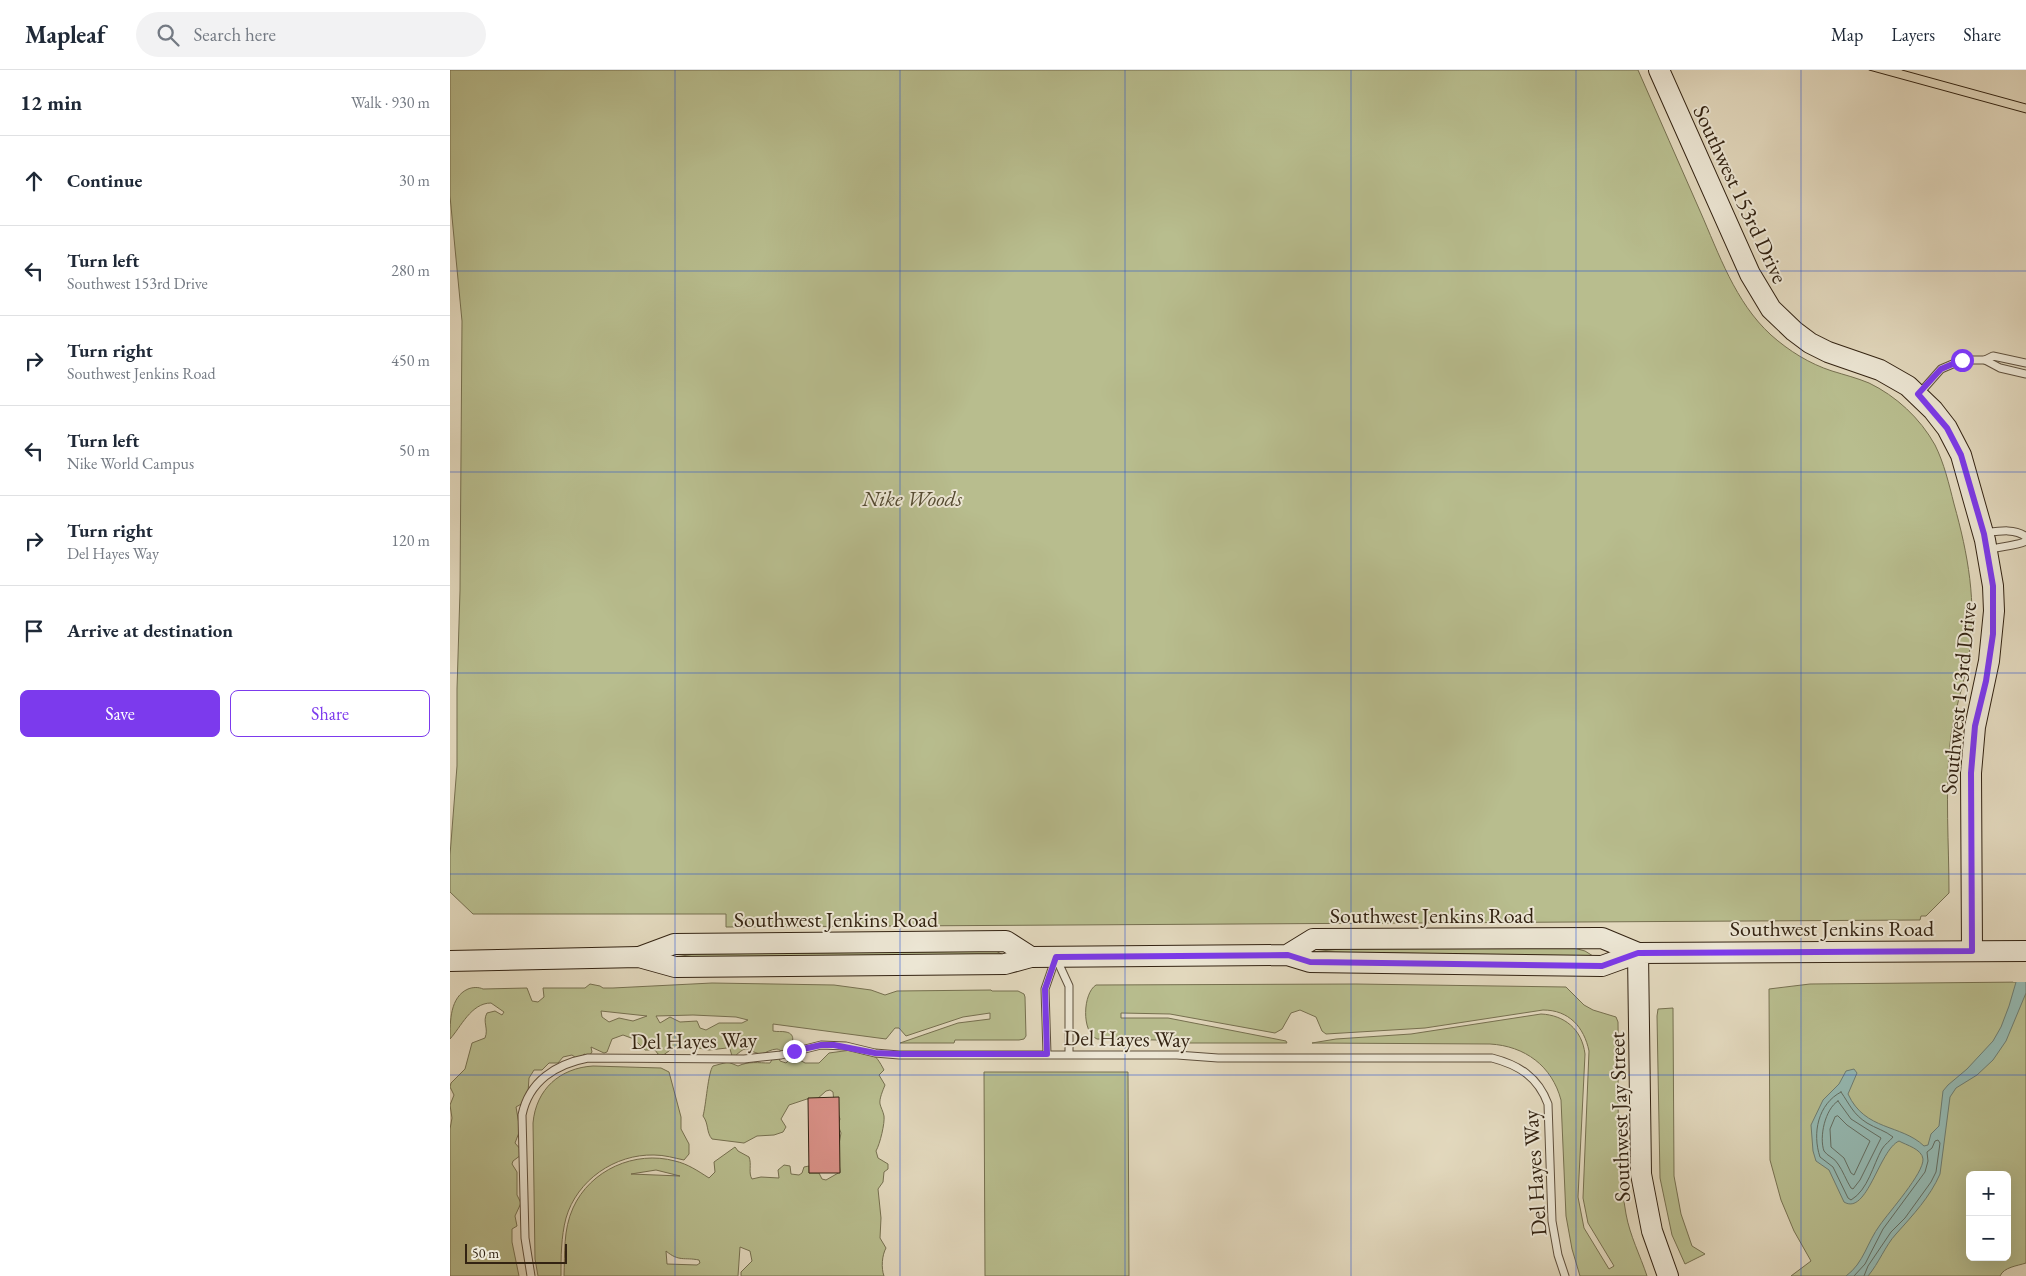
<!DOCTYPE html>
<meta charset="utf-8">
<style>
:root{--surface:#fff;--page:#f2f2f3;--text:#1f2937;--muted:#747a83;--line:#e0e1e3;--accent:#7c3aed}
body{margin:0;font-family:"EB Garamond",serif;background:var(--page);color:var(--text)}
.controls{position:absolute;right:15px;bottom:15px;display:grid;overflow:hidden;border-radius:8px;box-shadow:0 5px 20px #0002}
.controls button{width:45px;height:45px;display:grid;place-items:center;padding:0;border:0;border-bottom:1px solid var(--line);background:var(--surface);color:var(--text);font:25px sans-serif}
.scale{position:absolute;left:15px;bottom:12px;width:102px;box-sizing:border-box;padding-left:5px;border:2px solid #332312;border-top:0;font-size:14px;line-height:18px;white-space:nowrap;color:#332312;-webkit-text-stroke:4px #ece6d4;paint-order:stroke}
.stop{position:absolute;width:15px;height:15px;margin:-11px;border:4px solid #7c3aed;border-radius:50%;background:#fff}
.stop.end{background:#7c3aed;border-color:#fff;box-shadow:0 1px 5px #0008}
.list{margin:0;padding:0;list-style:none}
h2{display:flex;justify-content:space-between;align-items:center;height:65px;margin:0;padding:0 20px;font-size:21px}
h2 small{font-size:16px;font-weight:400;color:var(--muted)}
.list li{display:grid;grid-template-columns:32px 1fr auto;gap:15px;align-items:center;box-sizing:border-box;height:90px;padding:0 20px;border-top:1px solid var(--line)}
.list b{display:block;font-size:19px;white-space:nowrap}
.list p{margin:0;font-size:16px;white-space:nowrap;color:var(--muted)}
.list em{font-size:16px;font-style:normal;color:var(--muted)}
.actions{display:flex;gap:10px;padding:15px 20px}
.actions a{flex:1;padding:11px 0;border:1px solid var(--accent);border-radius:8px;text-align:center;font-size:18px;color:var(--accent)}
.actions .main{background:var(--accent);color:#fff}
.icon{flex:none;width:28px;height:28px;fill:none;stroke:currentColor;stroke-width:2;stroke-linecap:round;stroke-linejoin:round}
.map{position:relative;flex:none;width:1576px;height:1206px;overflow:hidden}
header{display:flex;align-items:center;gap:30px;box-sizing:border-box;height:70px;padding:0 25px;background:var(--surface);border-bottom:1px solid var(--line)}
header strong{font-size:24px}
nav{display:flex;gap:28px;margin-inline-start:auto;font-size:18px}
.search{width:350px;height:45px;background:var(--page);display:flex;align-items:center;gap:12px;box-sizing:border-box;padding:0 18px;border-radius:28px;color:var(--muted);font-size:19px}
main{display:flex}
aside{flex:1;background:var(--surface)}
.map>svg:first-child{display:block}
</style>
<header>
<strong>Mapleaf</strong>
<div class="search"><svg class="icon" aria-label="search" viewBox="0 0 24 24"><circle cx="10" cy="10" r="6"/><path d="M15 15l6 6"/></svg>Search here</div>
<nav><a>Map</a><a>Layers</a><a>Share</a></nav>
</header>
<main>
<aside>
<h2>12 min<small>Walk · 930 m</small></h2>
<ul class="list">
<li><svg class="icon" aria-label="ahead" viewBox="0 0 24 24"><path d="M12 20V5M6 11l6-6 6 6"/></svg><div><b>Continue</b></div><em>30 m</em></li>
<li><svg class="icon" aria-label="left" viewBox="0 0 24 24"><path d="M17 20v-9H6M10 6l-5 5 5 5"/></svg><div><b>Turn left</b><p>Southwest 153rd Drive</p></div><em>280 m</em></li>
<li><svg class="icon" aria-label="right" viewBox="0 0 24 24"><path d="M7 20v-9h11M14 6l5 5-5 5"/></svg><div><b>Turn right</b><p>Southwest Jenkins Road</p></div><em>450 m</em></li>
<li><svg class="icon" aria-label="left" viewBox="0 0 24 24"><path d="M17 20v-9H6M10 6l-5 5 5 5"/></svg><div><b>Turn left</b><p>Nike World Campus</p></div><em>50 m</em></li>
<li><svg class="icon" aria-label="right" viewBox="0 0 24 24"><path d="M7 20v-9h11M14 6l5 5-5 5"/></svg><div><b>Turn right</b><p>Del Hayes Way</p></div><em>120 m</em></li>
<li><svg class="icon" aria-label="arrive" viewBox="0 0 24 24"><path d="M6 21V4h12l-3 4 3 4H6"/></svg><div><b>Arrive at destination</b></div></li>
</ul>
<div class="actions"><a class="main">Save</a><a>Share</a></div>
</aside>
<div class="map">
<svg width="1576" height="1206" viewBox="0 0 1576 1206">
<rect width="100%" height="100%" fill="#e2d8bd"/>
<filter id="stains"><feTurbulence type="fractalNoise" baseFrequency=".004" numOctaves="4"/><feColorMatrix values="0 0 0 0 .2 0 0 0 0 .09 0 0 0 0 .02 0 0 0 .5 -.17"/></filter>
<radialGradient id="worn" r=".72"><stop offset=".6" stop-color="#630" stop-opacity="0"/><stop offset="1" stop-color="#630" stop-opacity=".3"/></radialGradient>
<g fill="#b8bd8e" stroke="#767050" fill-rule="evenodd">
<path d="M 0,0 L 1188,0 C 1209,47 1229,94 1250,141 C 1269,184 1285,232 1321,265 C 1339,281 1360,294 1382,301 C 1395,305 1407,308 1419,313 C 1446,326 1470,348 1485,375 C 1494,393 1499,414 1504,434 C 1518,484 1527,533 1519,585 C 1514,615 1503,644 1500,674 C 1495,723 1499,774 1499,823 L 1476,846 L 1471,846 L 1470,850 L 276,857 L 276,844 L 23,844 L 0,822 L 0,785 L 7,696 L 7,619 L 10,521 L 12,251 L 0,126 Z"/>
<polygon points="1120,877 1135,881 1143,886 862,882 899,878"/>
<polygon points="546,881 553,885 225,887 245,884"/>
<path d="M 1576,912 L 1576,1193 C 1567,1196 1554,1197 1550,1206 L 1341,1206 L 1361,1191 L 1344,1161 L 1331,1130 L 1320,1090 L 1319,919 L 1360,914 ZM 1520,1105 L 1557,1105 L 1557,1187 L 1520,1187 Z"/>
<path d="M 262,913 L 384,915 L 421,920 L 435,925 L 447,921 L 541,920 L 542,921 L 568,921 L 574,924 L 575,927 L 576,966 L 574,969 L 569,970 L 505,970 L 504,973 L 450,973 L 508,953 L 540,949 L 540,943 L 513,947 L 456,966 L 449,958 L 445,958 L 436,969 L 323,954 L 323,961 C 327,962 332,961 336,962 C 347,964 343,976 335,980 C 329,982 332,980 327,979 C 321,979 316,983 311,984 C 295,981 299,973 284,987 L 282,986 L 280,979 L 277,978 L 259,980 L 238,976 L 223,978 L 212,986 L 208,984 L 205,980 L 195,980 L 184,969 L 173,965 L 162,969 L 157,982 L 154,983 L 141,977 L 142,982 L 139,986 L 134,984 L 129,990 L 122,985 L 113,987 L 108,993 L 99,993 L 92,1000 L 84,1000 L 79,1008 L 78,1022 L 73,1033 L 66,1037 L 70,1060 L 65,1073 L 71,1080 L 71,1085 L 63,1091 L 62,1094 L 67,1102 L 67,1125 L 71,1133 L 65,1146 L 67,1156 L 62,1159 L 62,1172 L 69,1206 L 0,1206 L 0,1059 L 2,1048 L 0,1035 L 4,1025 L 0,1017 L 1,1013 L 15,999 L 22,973 L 35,968 C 39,958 32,952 37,943 L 45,941 L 52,945 L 54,942 L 41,933 C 21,933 11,957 0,969 C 0,951 0,927 18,919 C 23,917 29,917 33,919 L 77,918 L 82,931 L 88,932 L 94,927 L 93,918 L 135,918 L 140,914 L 150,916 L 153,918 L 163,918 ZM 151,941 L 197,946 L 183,951 L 169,948 L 159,952 L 152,947 ZM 243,945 L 286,947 L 298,950 L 292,953 L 269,953 L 256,960 L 250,958 L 247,951 L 230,952 L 220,947 L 210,953 L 206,946 Z"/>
<path d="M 906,914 L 1116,917 L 1134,935 L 1143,940 L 1166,947 L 1168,952 C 1169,1016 1165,1081 1176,1144 C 1180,1166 1190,1185 1197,1206 L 1130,1206 L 1122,1179 L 1116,1146 L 1111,1030 C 1102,996 1075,976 1040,974 L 862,973 L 886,969 L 961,964 L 1091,944 C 1114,945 1132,959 1135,984 L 1128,1127 L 1134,1158 L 1159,1199 L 1164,1196 L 1138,1153 L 1133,1128 L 1139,981 C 1134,957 1119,940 1093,940 L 975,958 L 876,964 L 872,961 L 866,947 L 850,940 L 841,943 L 832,959 L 825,963 L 720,944 L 671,943 L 671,948 L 718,948 L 836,971 L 837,973 L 708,973 L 707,970 L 647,969 C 631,962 633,923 646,915 Z"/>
<polygon points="1223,938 1224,1106 1231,1144 1242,1176 1255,1184 1235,1194 1222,1165 1210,1108 1207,946 1208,939"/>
<path d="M 401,980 C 421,980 425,983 434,1000 L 429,1005 L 435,1015 C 433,1020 429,1029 430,1034 C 431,1038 433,1041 434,1046 C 435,1053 430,1074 426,1081 L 428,1088 L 438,1094 L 438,1099 L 434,1102 L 433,1112 L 428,1119 L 431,1148 L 430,1168 L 436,1178 C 432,1185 431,1198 434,1206 L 291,1206 L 291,1202 L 302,1191 L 300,1181 L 290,1177 L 288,1206 L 114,1206 C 115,1183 113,1160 123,1138 C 140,1100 185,1080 225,1091 C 238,1094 248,1101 259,1108 L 265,1102 L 264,1092 L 285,1077 L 288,1081 L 299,1087 C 302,1094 298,1103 302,1109 L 311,1107 L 329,1108 L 328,1100 L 334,1095 L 340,1096 L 341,1104 L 349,1105 L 352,1103 L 354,1097 L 359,1096 L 359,1103 L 369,1103 L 372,1109 L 376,1110 L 390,1102 L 388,1080 L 391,1063 L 388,1055 L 390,1049 L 384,1033 L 383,1022 L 380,1020 L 376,1021 L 366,1030 L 357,1029 L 339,1035 L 331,1049 L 336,1057 L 333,1062 L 324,1065 L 307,1066 L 294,1073 L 262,1069 C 256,1062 259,1054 253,1046 C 256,1036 258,1002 263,996 L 278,992 L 288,996 C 299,991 308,993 320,993 L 323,988 L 329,988 L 330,991 L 336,993 L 343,986 L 355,993 L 369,993 L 379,983 ZM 206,1100 L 230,1106 L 181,1104 ZM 216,1181 C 229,1192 234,1187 249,1190 L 250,1193 L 247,1195 L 217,1194 Z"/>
<path d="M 143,996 L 211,998 L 219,1002 L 231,1047 L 231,1059 L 239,1074 L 239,1084 L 234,1090 C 224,1088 215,1085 204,1085 C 165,1084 127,1110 116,1148 C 111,1167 111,1187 111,1206 L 88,1206 L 85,1189 L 83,1053 C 86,1019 110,998 143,996 Z"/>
<polygon points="534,1002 678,1002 679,1206 535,1206"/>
</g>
<path fill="#95b9b2" stroke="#6e7d72" d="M 1576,878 L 1576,923 L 1556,971 L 1543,990 L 1527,1005 L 1506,1018 L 1500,1027 L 1490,1104 C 1480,1127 1463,1145 1446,1164 C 1435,1176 1429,1193 1418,1206 L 1396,1206 C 1414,1193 1417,1172 1430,1155 C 1439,1142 1474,1103 1473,1089 C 1472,1079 1456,1075 1449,1071 C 1429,1080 1417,1146 1394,1132 L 1379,1100 L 1366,1091 L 1363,1081 L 1361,1055 L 1373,1030 L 1389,1014 L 1396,1001 L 1404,999 L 1407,1003 L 1398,1024 C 1415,1061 1451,1054 1474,1076 L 1478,1075 L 1481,1064 L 1489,1056 L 1493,1021 L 1498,1015 L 1517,999 L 1543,971 L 1551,957 L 1559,936 Z"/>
<polygon fill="#e2d8bd" points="1576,875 1576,912 1563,912 1567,895 1574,877"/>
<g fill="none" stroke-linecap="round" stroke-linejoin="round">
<g stroke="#646e62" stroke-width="1">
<path d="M 1391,1022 C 1400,1035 1403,1044 1417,1053 C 1425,1058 1436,1061 1443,1067 C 1440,1071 1435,1074 1432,1079 C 1423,1095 1418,1120 1401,1130 L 1398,1128 L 1383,1097 L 1370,1087 C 1362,1063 1368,1034 1391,1022 Z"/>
<path d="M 1388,1031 L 1401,1049 L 1431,1068 L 1410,1110 L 1403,1119 L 1401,1118 C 1396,1110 1393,1101 1388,1094 C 1385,1088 1377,1086 1374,1081 C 1369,1067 1375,1039 1388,1031 Z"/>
<polygon points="1388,1046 1397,1055 1420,1071 1404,1105 1401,1103 1394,1088 1381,1077 1380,1059 1385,1047"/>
<polyline points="1404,1206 1415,1194 1433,1159 1475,1102 1478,1091 1477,1082 1482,1078 1485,1071 1488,1070 1490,1073 1486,1102 1481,1112 1455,1148 1441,1162 1418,1196 1414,1206"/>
</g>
</g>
<polygon fill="#da9188" stroke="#332312" points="389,1027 390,1103 359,1103 358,1028"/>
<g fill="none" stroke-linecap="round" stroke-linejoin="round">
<g stroke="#5f503d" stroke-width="9">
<g id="lane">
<polyline points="1535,290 1550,298 1576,304"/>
<polyline points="1469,324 1491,299 1512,290 1535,290 1543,286 1576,293"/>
<path d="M 1536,463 C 1549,461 1566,458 1576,467"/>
<path d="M 1538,480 C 1547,477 1571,475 1576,471"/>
<polyline points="607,890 619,916 619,984"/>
<polyline points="597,984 595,919 605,890"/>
<path d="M 81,1206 L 75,1168 L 72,1045 C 79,1011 106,994 138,988 L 294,989 L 331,985 L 371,975 L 396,976 L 425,983 L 449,985 L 727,985 L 768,988 L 1042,988 C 1069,995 1088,1007 1098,1034 L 1102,1151 L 1108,1185 L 1115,1206"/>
</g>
</g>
<g stroke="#332312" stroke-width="22">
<g id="secondary">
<polyline points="1209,0 1300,204 1321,239 1344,261 1360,273 1378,282 1430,300 1458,316 1483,340 1497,358 1511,385 1535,470 1543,516 1544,541 1539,591 1525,657 1521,703 1522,881"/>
<polyline points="189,887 224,874 556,871 581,887"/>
<polyline points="0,891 189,887 225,897 555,894 581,887 837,885 860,892 1152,896 1188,883 1152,868 863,869 837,885"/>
<polyline points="1218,1206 1202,1161 1191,1104 1188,883 1576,881"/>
</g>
</g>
<use href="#lane" stroke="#ece6d4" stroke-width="7"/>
<use href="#secondary" stroke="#ece6d4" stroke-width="20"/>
<g stroke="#332312" stroke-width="1">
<polyline points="1419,0 1576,43"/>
<polyline points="1452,0 1576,34"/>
</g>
</g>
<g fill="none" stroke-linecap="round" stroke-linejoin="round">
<polyline stroke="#7c3aed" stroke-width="6" points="344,981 371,975 384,975 425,983 449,984 597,984 595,919 606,887 838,885 860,892 1152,896 1188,883 1522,881 1521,703 1525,656 1536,611 1543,564 1543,516 1534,464 1511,385 1497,358 1468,324 1491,299 1512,290"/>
</g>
<path fill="none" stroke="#1d4ed8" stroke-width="1" stroke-opacity="0.55" d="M 225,0 L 225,1206M 450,0 L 450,1206M 675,0 L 675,1206M 901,0 L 901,1206M 1126,0 L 1126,1206M 1351,0 L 1351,1206M 0,201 L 1576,201M 0,402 L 1576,402M 0,603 L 1576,603M 0,804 L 1576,804M 0,1005 L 1576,1005"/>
<g text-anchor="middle" stroke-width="4" stroke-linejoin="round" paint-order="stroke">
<g font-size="22" fill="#332312" stroke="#ece6d4">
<text transform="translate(1291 124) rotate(65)" y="8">Southwest 153rd Drive</text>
<text transform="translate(1508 628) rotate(-84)" y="8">Southwest 153rd Drive</text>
<text x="982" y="853">Southwest Jenkins Road</text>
<text x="386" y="857">Southwest Jenkins Road</text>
<text x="1382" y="866">Southwest Jenkins Road</text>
<text transform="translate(677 968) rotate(1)" y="8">Del Hayes Way</text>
<text transform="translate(244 970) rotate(-1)" y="8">Del Hayes Way</text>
<text transform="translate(1169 1047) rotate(-92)" y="8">Southwest Jay Street</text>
<text transform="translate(1084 1103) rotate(-94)" y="8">Del Hayes Way</text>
</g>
<g font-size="22" font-style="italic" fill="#544a31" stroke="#ece6d4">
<text x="462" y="436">Nike Woods</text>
</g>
</g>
<rect width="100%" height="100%" filter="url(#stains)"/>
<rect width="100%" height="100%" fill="url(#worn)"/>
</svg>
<div class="controls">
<button>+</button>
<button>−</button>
</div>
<div class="scale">50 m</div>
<div class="stop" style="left:1512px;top:290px"></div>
<div class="stop end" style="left:344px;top:981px"></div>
</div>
</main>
